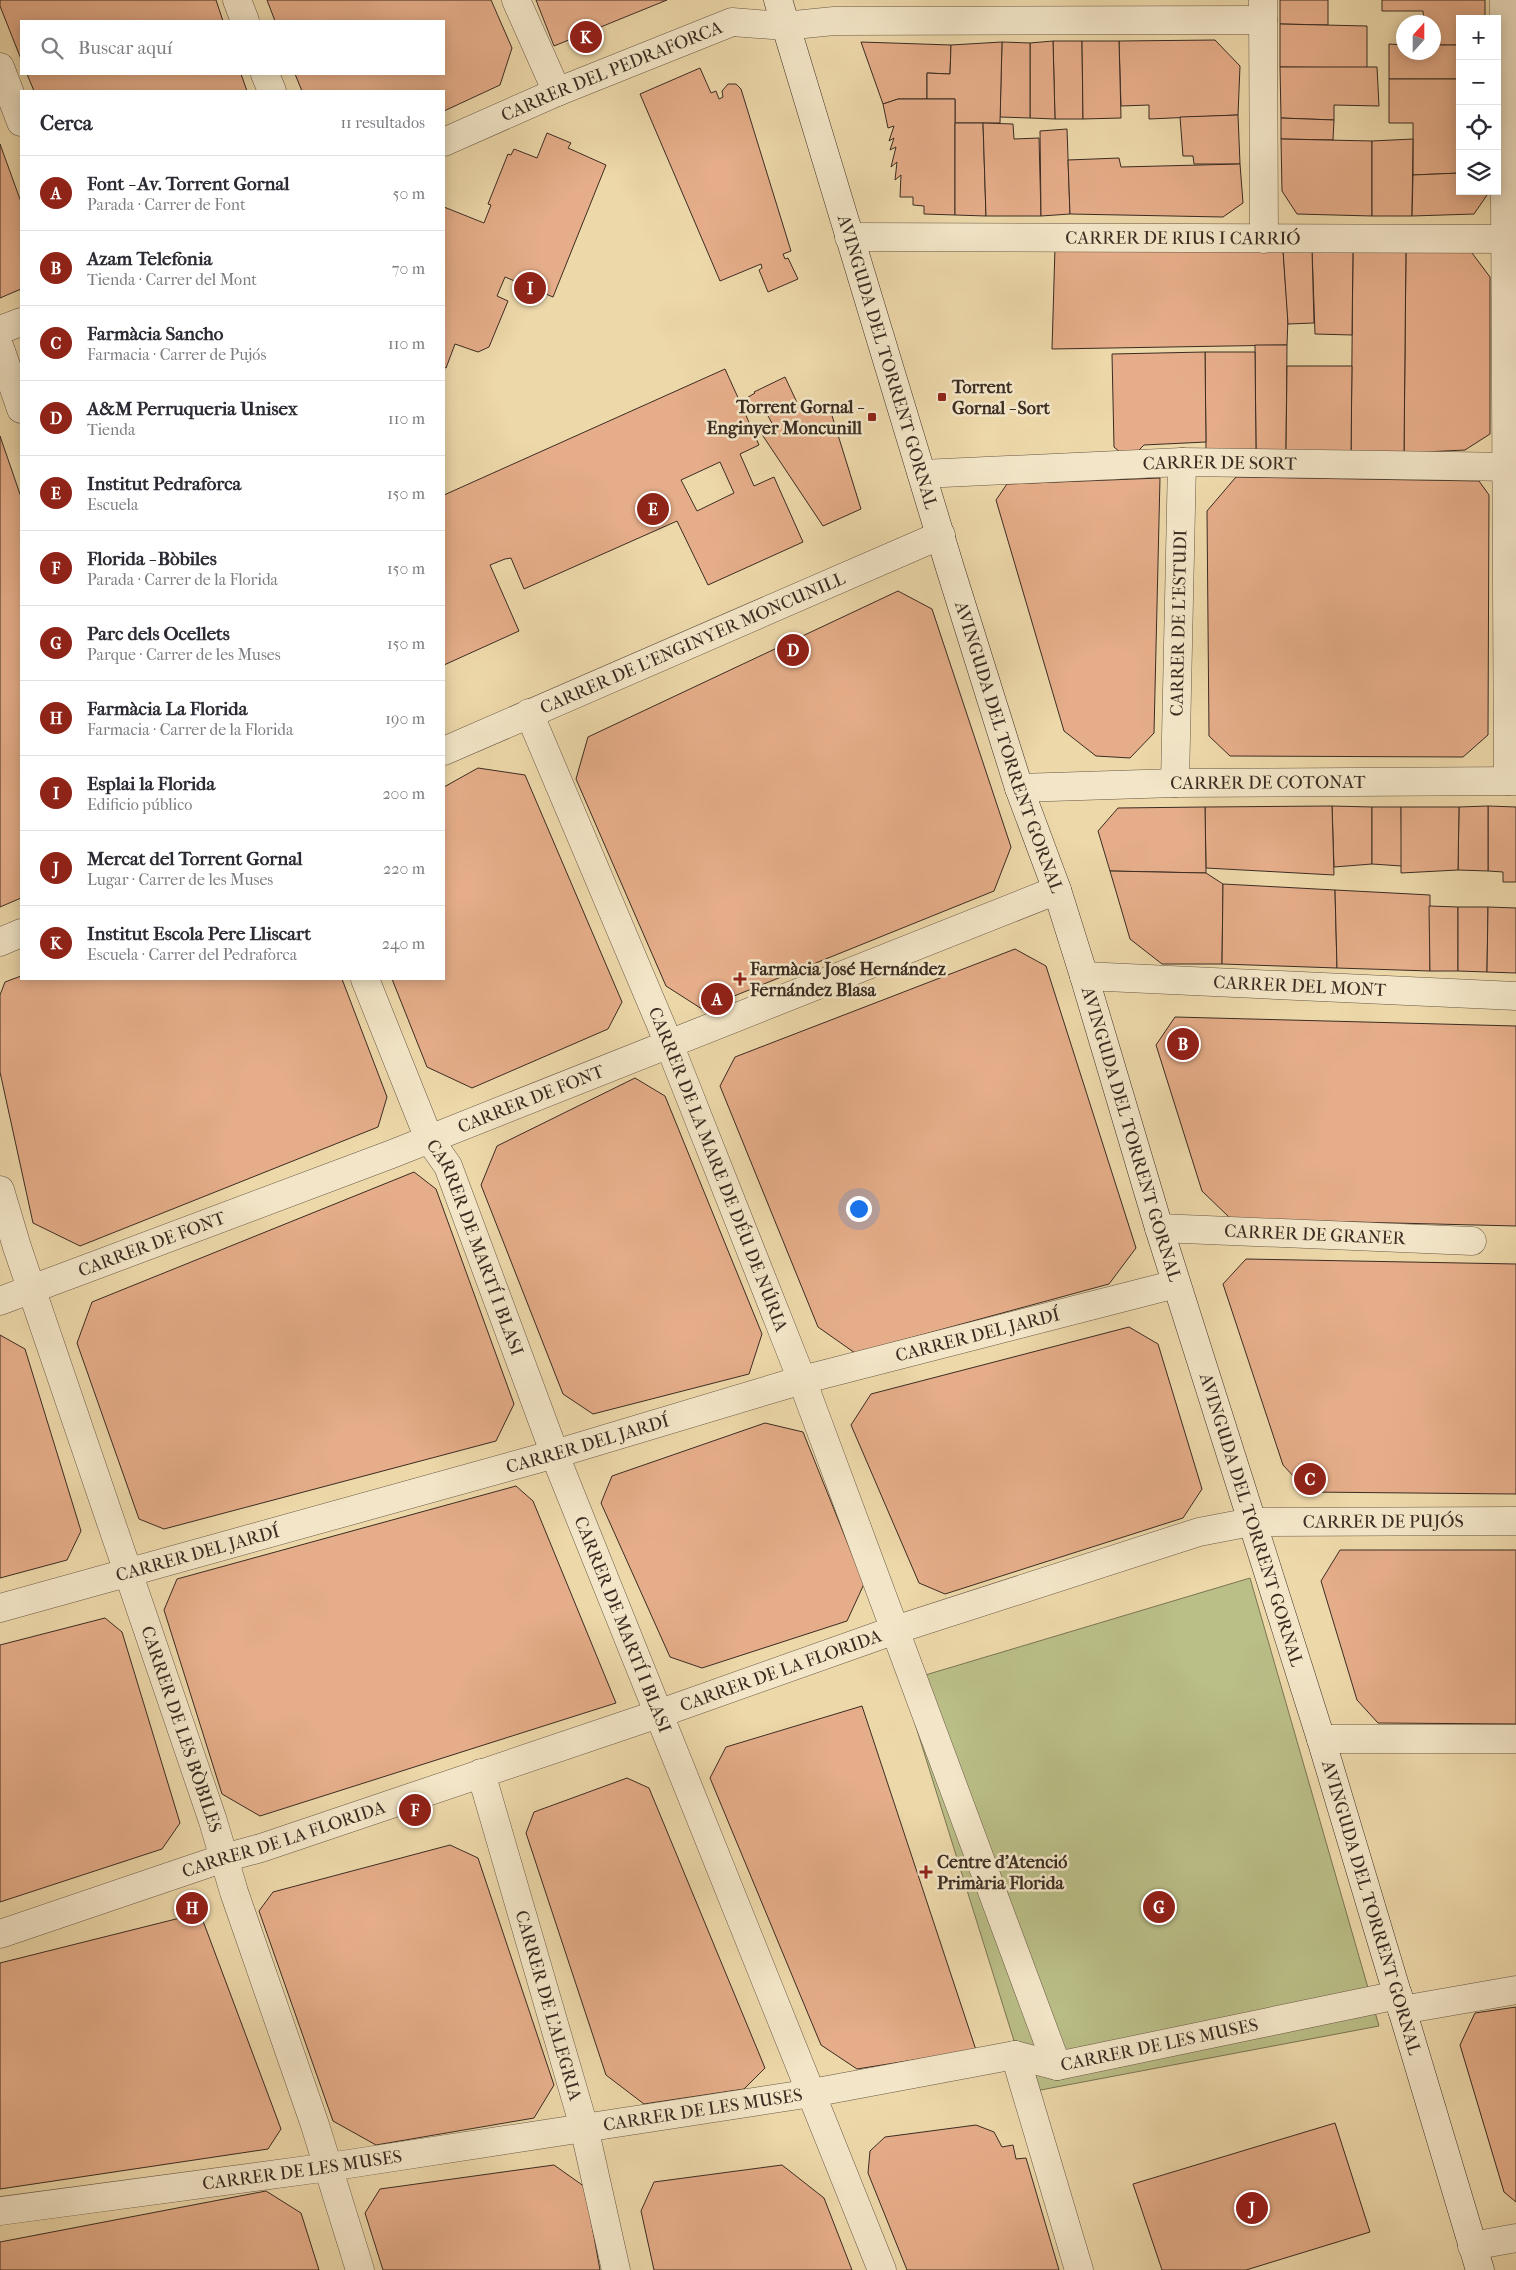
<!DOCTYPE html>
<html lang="es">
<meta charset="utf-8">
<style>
:root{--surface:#fff;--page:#f2f2f3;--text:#2b2b33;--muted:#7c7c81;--line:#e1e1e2;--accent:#8f2418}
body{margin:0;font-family:"IM FELL French Canon",serif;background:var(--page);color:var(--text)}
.controls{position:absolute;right:15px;top:15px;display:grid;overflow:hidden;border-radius:0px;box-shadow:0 2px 12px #0003}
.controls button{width:45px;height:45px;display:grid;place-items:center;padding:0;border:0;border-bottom:1px solid var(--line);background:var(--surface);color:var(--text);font:25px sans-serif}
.compass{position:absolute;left:1396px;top:15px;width:45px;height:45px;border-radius:50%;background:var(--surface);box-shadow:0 2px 12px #0003;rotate:21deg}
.you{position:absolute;left:858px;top:1208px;width:18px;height:18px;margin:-12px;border:4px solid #fff;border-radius:50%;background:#1a73e8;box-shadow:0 0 0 8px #1a73e833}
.badge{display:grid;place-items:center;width:32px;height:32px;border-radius:50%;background:var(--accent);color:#fff;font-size:16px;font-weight:700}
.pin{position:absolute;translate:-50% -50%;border:2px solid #fff;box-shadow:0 1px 5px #0006}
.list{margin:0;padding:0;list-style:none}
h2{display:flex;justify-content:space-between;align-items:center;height:65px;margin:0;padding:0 20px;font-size:21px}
h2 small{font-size:16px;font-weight:400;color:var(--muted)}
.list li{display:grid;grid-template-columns:32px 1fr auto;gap:15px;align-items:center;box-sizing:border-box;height:75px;padding:0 20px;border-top:1px solid var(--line)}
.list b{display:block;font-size:19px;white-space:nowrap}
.list p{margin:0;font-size:16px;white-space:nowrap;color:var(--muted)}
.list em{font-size:16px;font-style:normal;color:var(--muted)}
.icon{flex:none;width:28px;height:28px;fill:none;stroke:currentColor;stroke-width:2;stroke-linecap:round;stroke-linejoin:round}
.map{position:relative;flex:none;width:1516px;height:2270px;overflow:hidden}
.search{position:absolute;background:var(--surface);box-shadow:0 2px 12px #0003;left:20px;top:20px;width:425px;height:55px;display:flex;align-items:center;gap:12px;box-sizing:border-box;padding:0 18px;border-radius:0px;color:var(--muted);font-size:19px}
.panel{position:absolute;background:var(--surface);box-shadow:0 2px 12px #0003;left:20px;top:90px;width:425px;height:890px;border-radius:0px}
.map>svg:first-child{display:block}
</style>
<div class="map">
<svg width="1516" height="2270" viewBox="0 0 1516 2270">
<rect width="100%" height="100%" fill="#edd8aa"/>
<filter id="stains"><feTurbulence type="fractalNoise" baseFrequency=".004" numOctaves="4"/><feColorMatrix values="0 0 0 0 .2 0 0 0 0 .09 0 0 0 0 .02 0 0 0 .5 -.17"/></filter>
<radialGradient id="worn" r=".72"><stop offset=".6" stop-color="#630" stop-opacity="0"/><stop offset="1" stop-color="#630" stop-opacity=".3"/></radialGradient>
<polygon fill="#babe87" stroke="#7a7554" points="1250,1578 1379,2026 1030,2092 902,1682"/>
<g fill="#e5ad89" stroke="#3b2c22" fill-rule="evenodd">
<polygon points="0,0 216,0 223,21 21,21 21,59 0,6"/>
<polygon points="267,0 491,0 512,48 500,85 444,111 444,91 302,91 295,74 444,74 444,21 275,21"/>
<polygon points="536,0 667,0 554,46"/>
<polygon points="1280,0 1328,0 1328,25 1280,24"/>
<polygon points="1382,0 1485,0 1485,19 1460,19 1460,45 1434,45 1434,22 1424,22 1423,11 1382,11"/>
<polygon points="1280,24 1367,26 1367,68 1280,67"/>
<polygon points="1215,40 1240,66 1238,115 1149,119 1149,105 1121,106 1119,41"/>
<polygon points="1053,41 1082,41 1083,119 1055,119"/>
<polygon points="1053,41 1055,119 1030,118 1030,43"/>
<polygon points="1082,41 1119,41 1121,118 1083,119"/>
<polygon points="861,42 951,45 950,74 927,73 927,99 898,99 883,104"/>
<polygon points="1002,42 1030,43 1030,118 1000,117"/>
<polygon points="1002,42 1000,123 955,123 955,99 927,99 927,73 950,74 951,45"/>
<polygon points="1389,44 1404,45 1404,52 1434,52 1434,45 1460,45 1460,79 1389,79"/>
<polygon points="1280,67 1377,67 1379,106 1334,105 1334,120 1281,118"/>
<polygon points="700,68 711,93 716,91 719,99 723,97 722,91 728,84 736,84 741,89 791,251 783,254 785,259 788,258 798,279 768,292 759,270 762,268 761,264 720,281 640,94"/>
<polygon points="27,74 241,74 247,91 34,91"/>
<polygon points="1389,79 1460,79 1460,173 1413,175 1413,123 1389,123"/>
<polygon points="898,99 955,99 955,215 924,214 924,206 913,205 913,197 900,197 901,175 895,180 897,162 891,167 896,147 890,150 894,138 889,141 894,126 888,128 883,104"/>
<polygon points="1238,115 1240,164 1194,164 1193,156 1183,156 1180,117"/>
<polygon points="1281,118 1334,120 1333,140 1281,139"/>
<polygon points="955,123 983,123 986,216 955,215"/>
<polygon points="983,123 1013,124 1014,139 1039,138 1041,216 986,216"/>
<polygon points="1067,129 1070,214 1041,216 1040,131"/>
<polygon points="547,133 571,143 568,148 606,165 553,297 505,277 497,296 508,301 489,347 478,352 455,344 446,368 444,367 444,207 484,223 491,205 488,204 508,154 511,155 514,149 537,158"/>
<polygon points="1281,139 1372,141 1372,216 1297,214 1282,191"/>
<polygon points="1413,139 1412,216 1372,216 1372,141"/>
<polygon points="0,144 21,202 21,289 0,298"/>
<polygon points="1119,158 1121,167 1240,164 1243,203 1223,217 1070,214 1068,160"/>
<polygon points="1460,173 1460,191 1487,191 1487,195 1474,214 1412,216 1413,175"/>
<polygon points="1406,247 1469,249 1490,277 1490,434 1465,450 1404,453"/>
<polygon points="1406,247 1404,453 1351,454 1353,249"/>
<polygon points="1055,248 1283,250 1288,318 1287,345 1052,349"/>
<polygon points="1353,249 1352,335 1315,334 1312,250"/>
<polygon points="1283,250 1312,250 1314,323 1288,324"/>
<polygon points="1255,345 1287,345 1286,451 1256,450"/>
<polygon points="1205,352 1255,352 1256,450 1206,451"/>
<polygon points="1205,352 1206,442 1144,445 1137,452 1121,453 1114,447 1112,354"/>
<polygon points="1287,366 1352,366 1351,454 1286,451"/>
<path d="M 725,369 L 740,402 L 755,393 L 754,392 L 785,377 L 801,411 L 814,406 L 816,411 L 829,406 L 861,509 L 823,526 L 761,433 L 773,425 L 761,403 L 744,411 L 759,445 L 740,454 L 754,486 L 774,477 L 803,542 L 708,585 L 677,521 L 524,589 L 511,558 L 505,559 L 490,565 L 519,631 L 444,665 L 444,495 ZM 720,462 L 734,493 L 697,511 L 681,480 Z"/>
<polygon points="0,436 21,497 21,898 0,907"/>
<polygon points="1236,477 1479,481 1489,495 1488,735 1463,757 1230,756 1209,736 1207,511"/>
<polygon points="1160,478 1154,733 1130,758 1096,756 1064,731 996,500 1007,484"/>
<polygon points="898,591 932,609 1011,847 994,891 702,1009 666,986 576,779 588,737"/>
<polygon points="478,768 525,775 622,1002 608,1029 472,1088 427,1067 392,979 444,979 444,787"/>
<polygon points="1332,806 1372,807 1372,864 1334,867"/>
<polygon points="1332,806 1334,875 1206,868 1205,807"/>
<polygon points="1488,806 1516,807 1516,882 1503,882 1503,872 1488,871"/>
<polygon points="1488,806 1488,871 1458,870 1459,807"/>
<polygon points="1205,807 1206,873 1110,871 1098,831 1118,808"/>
<polygon points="1372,807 1401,807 1402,866 1372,864"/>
<polygon points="1401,807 1459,807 1458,870 1401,873"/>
<polygon points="1110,871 1206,873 1223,884 1222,964 1162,964 1130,939"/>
<polygon points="1223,884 1335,890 1337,968 1222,964"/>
<polygon points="1335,890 1430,895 1430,971 1337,968"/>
<polygon points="1429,906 1458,907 1458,971 1430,971"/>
<polygon points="1458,907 1488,907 1487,972 1458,971"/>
<polygon points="1488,907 1516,908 1516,973 1487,972"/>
<polygon points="1015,949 1046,966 1136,1248 1109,1284 855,1353 818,1327 720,1086 735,1057"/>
<polygon points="21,976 21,979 342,979 387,1097 378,1127 80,1246 33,1223 0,1072 0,995 5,982"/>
<polygon points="1175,1017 1516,1026 1516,1226 1231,1219 1202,1191 1156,1045"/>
<polygon points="635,1078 665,1096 762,1334 749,1374 593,1414 563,1394 481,1185 497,1146"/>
<polygon points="414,1172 436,1189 514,1404 496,1441 164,1529 139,1519 77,1343 92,1302"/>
<polygon points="1246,1259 1516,1264 1516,1494 1308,1492 1283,1465 1223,1284"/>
<polygon points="1129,1327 1158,1344 1202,1489 1183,1518 945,1594 919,1583 851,1425 871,1394"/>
<polygon points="0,1335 25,1349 81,1531 67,1560 0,1578"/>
<polygon points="765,1423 803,1432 864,1584 847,1621 702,1668 670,1657 601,1503 612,1476"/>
<polygon points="516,1486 533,1501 616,1703 260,1816 222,1794 164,1610 177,1579"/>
<polygon points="1340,1550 1516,1550 1516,1724 1378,1723 1357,1700 1321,1581"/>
<polygon points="105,1618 122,1632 180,1823 162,1849 0,1902 0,1645"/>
<polygon points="862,1706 976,2050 857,2069 821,2045 710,1778 726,1747"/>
<polygon points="627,1778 649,1788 765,2068 744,2089 644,2104 606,2075 526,1833 534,1812"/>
<polygon points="450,1845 478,1858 554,2085 534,2118 376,2145 333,2121 259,1911 273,1892"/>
<polygon points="200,1913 281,2129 268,2149 0,2189 0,1963"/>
<polygon points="1516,2007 1516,2202 1504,2192 1460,2045 1475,2013"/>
<polygon points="1335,2123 1370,2232 1246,2270 1162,2270 1133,2184"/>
<polygon points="976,2125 994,2132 1002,2147 1013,2145 1016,2159 1026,2158 1059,2270 907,2270 868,2173 870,2151 885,2137"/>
<polygon points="554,2165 585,2187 600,2270 383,2270 365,2213 380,2189"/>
<polygon points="782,2165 824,2198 852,2270 654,2270 641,2211 654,2182"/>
<polygon points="266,2191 301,2213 319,2270 0,2270 0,2242"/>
</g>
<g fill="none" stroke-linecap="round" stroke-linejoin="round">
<g stroke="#685744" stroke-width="29">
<g id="street">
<polyline points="237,0 245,21"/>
<polyline points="516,0 557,92"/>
<polyline points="1263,0 1264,239"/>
<polyline points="1504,0 1508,781"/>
<polyline points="0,67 21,122"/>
<polyline points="265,74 272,91"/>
<path id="s1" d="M 444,142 L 557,92 L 732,22 L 784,26 L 834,21 L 1263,20"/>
<path id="s2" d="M 849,237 L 1516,239"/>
<polyline points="0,330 21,322"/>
<polyline points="0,348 21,409"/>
<path id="s3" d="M 922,474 L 1182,462 L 1516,467"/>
<path id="s4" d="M 529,713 L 669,1044 L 802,1380 L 1057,2066"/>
<path id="s5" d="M 444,751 L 941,535"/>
<path id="s6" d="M 1175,783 L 1182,462"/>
<path id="s7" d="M 1019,788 L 1175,783 L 1516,781"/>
<polyline points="0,942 21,933"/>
<path id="s8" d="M 1084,976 L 1516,996"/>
<path id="s9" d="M 365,979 L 429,1139 L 448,1166 L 560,1468 L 882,2270"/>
<path id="s10" d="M 0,1190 L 17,1247 L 213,1821 L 234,1892 L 315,2125 L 360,2270"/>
<path id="s11" d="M 1159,1228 L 1472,1241"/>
<path id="s12" d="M 0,1301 L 392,1154 L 1057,890"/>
<path id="s13" d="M 0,1608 L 555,1454 L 802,1380 L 1176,1284"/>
<polyline points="1321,1739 1516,1739"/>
<path id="s14" d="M 481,1773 L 584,2127 L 616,2270"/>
<path id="s15" d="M 0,1934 L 224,1858 L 261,1848 L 658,1714 L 895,1630 L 1199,1532 L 1251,1522 L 1516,1521"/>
<polyline points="1402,2010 1516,1990"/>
<polyline points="1015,2055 1079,2270"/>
<path id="s16" d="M 0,2211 L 329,2167 L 812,2093 L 1015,2055 L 1057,2066 L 1398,1995"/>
<polyline points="1472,2246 1516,2238"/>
</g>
</g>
<g stroke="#3b2c22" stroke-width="29">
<g id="secondary">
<path id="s17" d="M 778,0 L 950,568 L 1019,788 L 1057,890 L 1084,976 L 1159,1228 L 1321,1739 L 1480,2270"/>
</g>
</g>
<use href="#street" stroke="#f3e6c8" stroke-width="28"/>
<use href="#secondary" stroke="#f3e6c8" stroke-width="28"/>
</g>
<g fill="#8f2418" stroke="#f3e6c8" stroke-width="2">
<rect x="937" y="392" width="10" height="10" rx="2.5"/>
<rect x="867" y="412" width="10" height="10" rx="2.5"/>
<path d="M737.5 971.5h5v5h5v5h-5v5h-5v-5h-5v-5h5z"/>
<path d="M923.5 1864.5h5v5h5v5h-5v5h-5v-5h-5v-5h5z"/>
</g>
<g text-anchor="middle" stroke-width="5" stroke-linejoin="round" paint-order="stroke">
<g font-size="18" fill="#3b2c22" stroke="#f3e6c8">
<text dy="6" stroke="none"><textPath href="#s1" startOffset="182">CARRER DEL PEDRAFORCA</textPath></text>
<text dy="6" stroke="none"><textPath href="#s2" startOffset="334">CARRER DE RIUS I CARRIÓ</textPath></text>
<text dy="6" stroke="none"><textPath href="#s17" startOffset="378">AVINGUDA DEL TORRENT GORNAL</textPath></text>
<text dy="6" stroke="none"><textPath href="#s3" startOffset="298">CARRER DE SORT</textPath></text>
<text dy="6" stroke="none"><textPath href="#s6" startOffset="160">CARRER DE L'ESTUDI</textPath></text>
<text dy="6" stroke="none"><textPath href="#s5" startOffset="271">CARRER DE L'ENGINYER MONCUNILL</textPath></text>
<text dy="6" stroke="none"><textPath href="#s17" startOffset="782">AVINGUDA DEL TORRENT GORNAL</textPath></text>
<text dy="6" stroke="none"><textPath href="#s7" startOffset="249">CARRER DE COTONAT</textPath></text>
<text dy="6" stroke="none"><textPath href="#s8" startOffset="216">CARRER DEL MONT</textPath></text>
<text dy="6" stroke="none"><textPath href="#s12" startOffset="568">CARRER DE FONT</textPath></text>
<text dy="6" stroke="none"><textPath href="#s17" startOffset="1188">AVINGUDA DEL TORRENT GORNAL</textPath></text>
<text dy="6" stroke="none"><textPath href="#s4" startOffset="494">CARRER DE LA MARE DE DÉU DE NÚRIA</textPath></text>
<text dy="6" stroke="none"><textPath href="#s11" startOffset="156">CARRER DE GRANER</textPath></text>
<text dy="6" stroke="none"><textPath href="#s12" startOffset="162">CARRER DE FONT</textPath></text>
<text dy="6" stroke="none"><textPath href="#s9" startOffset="291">CARRER DE MARTÍ I BLASI</textPath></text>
<text dy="6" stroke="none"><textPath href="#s13" startOffset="1015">CARRER DEL JARDÍ</textPath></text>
<text dy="6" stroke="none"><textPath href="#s13" startOffset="610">CARRER DEL JARDÍ</textPath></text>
<text dy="6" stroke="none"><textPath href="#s17" startOffset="1592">AVINGUDA DEL TORRENT GORNAL</textPath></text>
<text dy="6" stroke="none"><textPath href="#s15" startOffset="1450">CARRER DE PUJÓS</textPath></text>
<text dy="6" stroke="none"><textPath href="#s13" startOffset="205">CARRER DEL JARDÍ</textPath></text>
<text dy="6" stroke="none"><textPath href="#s9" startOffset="696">CARRER DE MARTÍ I BLASI</textPath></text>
<text dy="6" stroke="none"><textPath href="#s15" startOffset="824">CARRER DE LA FLORIDA</textPath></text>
<text dy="6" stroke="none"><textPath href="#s10" startOffset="569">CARRER DE LES BÒBILES</textPath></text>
<text dy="6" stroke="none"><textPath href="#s15" startOffset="299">CARRER DE LA FLORIDA</textPath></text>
<text dy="6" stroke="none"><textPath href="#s17" startOffset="1998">AVINGUDA DEL TORRENT GORNAL</textPath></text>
<text dy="6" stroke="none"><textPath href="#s14" startOffset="242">CARRER DE L'ALEGRIA</textPath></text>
<text dy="6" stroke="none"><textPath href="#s16" startOffset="1175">CARRER DE LES MUSES</textPath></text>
<text dy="6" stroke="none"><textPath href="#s16" startOffset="710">CARRER DE LES MUSES</textPath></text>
<text dy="6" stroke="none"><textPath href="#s16" startOffset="305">CARRER DE LES MUSES</textPath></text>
</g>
<g font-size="18" font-weight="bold" fill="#3b2c22" stroke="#f3e6c8" text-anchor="start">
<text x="952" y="393">Torrent<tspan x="952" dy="21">Gornal - Sort</tspan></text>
<text x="862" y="413" text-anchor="end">Torrent Gornal -<tspan x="862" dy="21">Enginyer Moncunill</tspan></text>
<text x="750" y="975">Farmàcia José Hernández<tspan x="750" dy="21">Fernández Blasa</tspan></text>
<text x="937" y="1868">Centre d'Atenció<tspan x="937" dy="21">Primària Florida</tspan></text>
</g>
</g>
<rect width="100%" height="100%" filter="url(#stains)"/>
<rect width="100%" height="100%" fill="url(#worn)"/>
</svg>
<div class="controls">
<button>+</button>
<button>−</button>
<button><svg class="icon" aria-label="locate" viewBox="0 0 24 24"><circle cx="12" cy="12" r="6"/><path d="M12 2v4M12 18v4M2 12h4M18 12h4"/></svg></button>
<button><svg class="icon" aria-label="layers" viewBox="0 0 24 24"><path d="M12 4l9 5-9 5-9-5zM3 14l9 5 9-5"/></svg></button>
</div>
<svg class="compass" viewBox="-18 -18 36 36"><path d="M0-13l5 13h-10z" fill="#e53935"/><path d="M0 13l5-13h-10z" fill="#7c7c81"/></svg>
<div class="you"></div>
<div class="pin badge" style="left:717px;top:999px">A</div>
<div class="pin badge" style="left:1183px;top:1044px">B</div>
<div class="pin badge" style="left:1310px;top:1479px">C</div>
<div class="pin badge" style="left:793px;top:650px">D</div>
<div class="pin badge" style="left:653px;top:509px">E</div>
<div class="pin badge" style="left:415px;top:1810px">F</div>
<div class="pin badge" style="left:1159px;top:1907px">G</div>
<div class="pin badge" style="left:192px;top:1908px">H</div>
<div class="pin badge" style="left:530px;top:288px">I</div>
<div class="pin badge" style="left:1252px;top:2208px">J</div>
<div class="pin badge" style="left:586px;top:37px">K</div>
<div class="search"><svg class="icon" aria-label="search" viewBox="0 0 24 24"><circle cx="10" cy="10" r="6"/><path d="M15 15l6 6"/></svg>Buscar aquí</div>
<section class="panel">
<h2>Cerca<small>11 resultados</small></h2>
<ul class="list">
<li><span class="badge">A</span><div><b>Font - Av. Torrent Gornal</b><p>Parada · Carrer de Font</p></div><em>50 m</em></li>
<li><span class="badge">B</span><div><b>Azam Telefonia</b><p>Tienda · Carrer del Mont</p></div><em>70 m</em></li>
<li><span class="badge">C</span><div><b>Farmàcia Sancho</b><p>Farmacia · Carrer de Pujós</p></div><em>110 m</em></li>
<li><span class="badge">D</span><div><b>A&amp;M Perruqueria Unisex</b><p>Tienda</p></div><em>110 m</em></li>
<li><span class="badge">E</span><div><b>Institut Pedraforca</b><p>Escuela</p></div><em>150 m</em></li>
<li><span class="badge">F</span><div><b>Florida - Bòbiles</b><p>Parada · Carrer de la Florida</p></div><em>150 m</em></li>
<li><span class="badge">G</span><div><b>Parc dels Ocellets</b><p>Parque · Carrer de les Muses</p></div><em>150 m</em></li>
<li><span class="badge">H</span><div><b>Farmàcia La Florida</b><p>Farmacia · Carrer de la Florida</p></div><em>190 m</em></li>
<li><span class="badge">I</span><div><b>Esplai la Florida</b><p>Edificio público</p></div><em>200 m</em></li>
<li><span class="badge">J</span><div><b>Mercat del Torrent Gornal</b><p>Lugar · Carrer de les Muses</p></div><em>220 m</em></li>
<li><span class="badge">K</span><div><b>Institut Escola Pere Lliscart</b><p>Escuela · Carrer del Pedraforca</p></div><em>240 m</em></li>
</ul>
</section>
</div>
